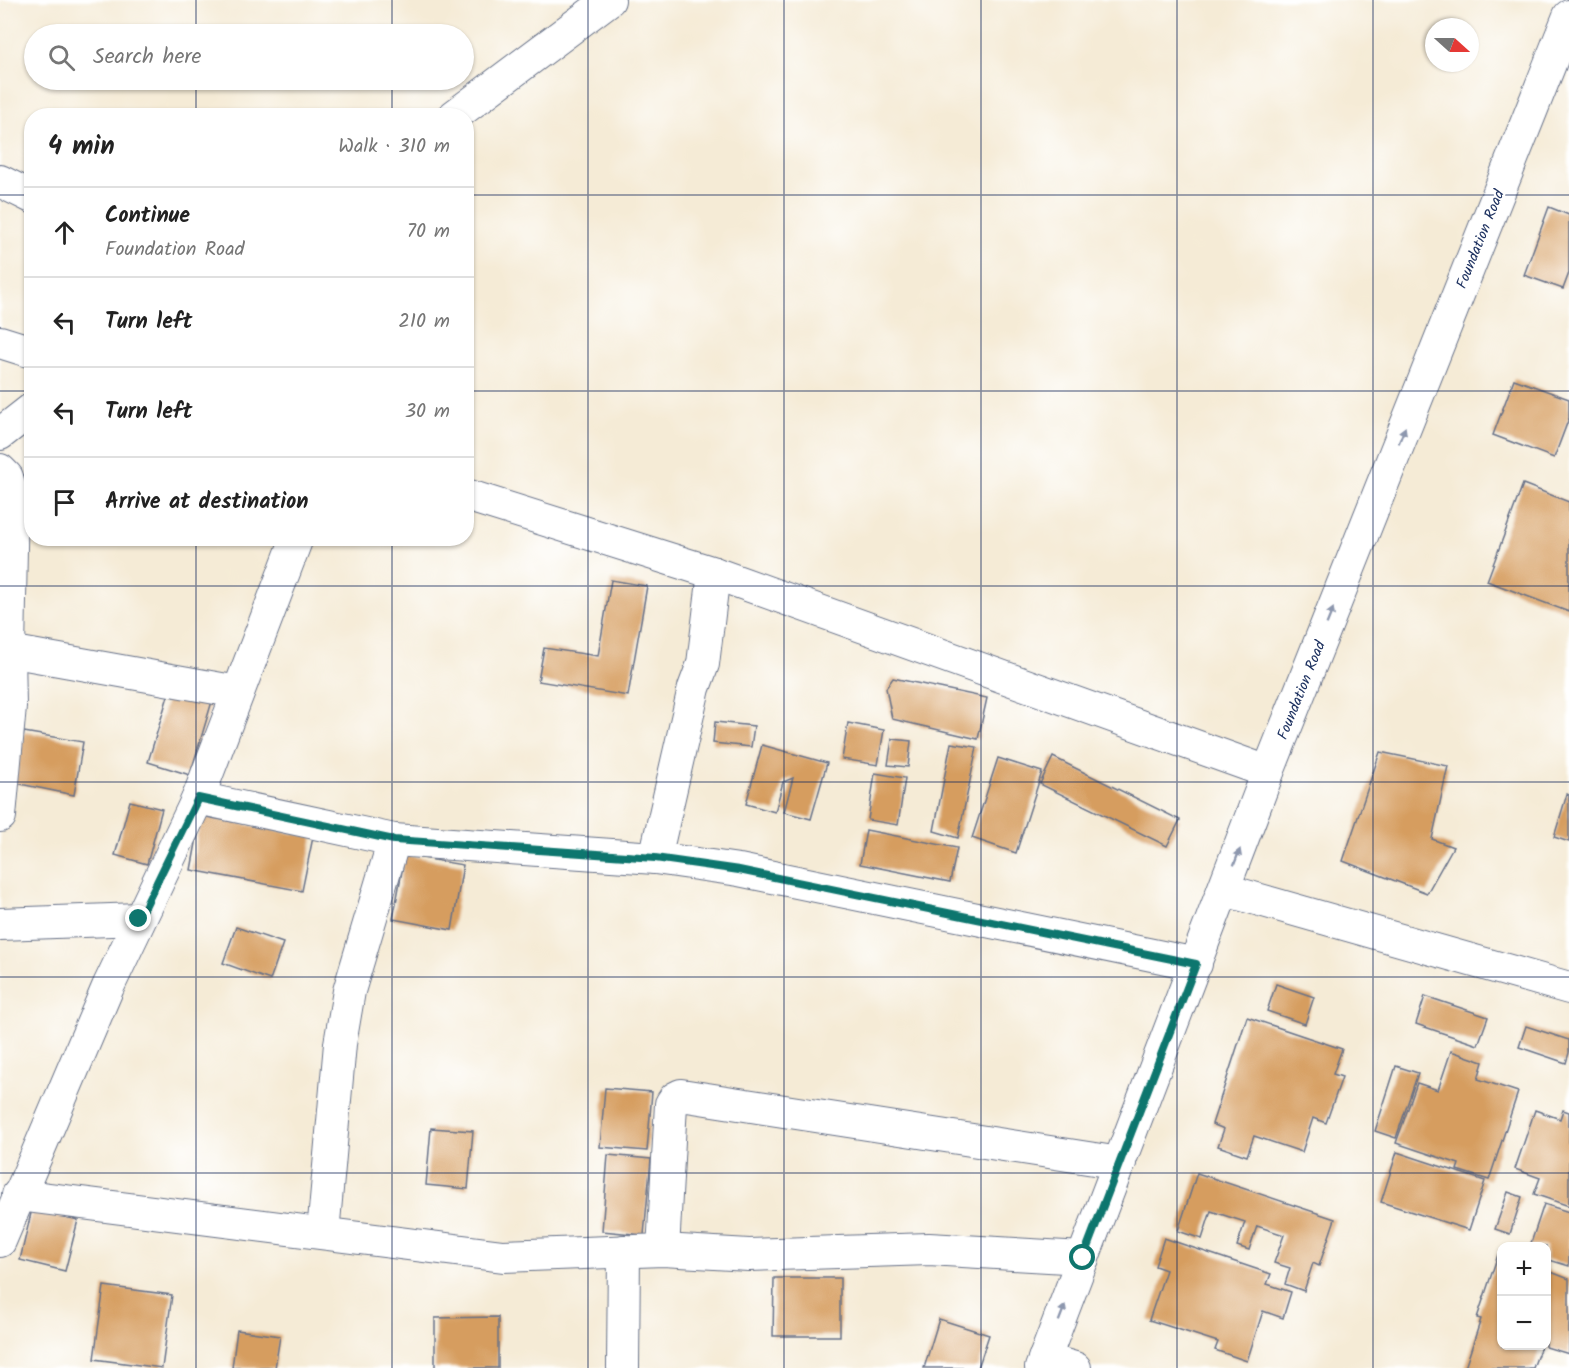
<!DOCTYPE html>
<meta charset="utf-8">
<style>
:root{--surface:#fff;--page:#f6f6f6;--text:#222;--muted:#767676;--line:#e0e0e0}
body{margin:0;font-family:Kalam,sans-serif;background:var(--page);color:var(--text)}
.controls{position:absolute;right:18px;bottom:18px;display:grid;overflow:hidden;border-radius:12px;box-shadow:0 2px 4px #0004}
.controls button{width:54px;height:54px;display:grid;place-items:center;padding:0;border:0;border-bottom:2px solid var(--line);background:var(--surface);color:var(--text);font:30px sans-serif}
.compass{position:absolute;left:1425px;top:18px;width:54px;height:54px;border-radius:50%;background:var(--surface);box-shadow:0 2px 4px #0004;rotate:111deg}
.stop{position:absolute;width:18px;height:18px;margin:-14px;border:4px solid #0f766e;border-radius:50%;background:#fff}
.stop.end{background:#0f766e;border-color:#fff;box-shadow:0 2px 6px #0008}
.list{margin:0;padding:0;list-style:none}
h2{display:flex;justify-content:space-between;align-items:center;height:78px;margin:0;padding:0 24px;font-size:26px}
h2 small{font-size:20px;font-weight:400;color:var(--muted)}
.list li{display:grid;grid-template-columns:39px 1fr auto;gap:18px;align-items:center;box-sizing:border-box;height:90px;padding:0 24px;border-top:2px solid var(--line)}
.list b{display:block;font-size:22px;white-space:nowrap}
.list p{margin:0;font-size:20px;white-space:nowrap;color:var(--muted)}
.list em{font-size:20px;font-style:normal;color:var(--muted)}
.icon{flex:none;width:33px;height:33px;fill:none;stroke:currentColor;stroke-width:2;stroke-linecap:round;stroke-linejoin:round}
.map{position:relative;flex:none;width:1569px;height:1368px;overflow:hidden}
.search{position:absolute;background:var(--surface);box-shadow:0 2px 4px #0004;left:24px;top:24px;width:450px;height:66px;display:flex;align-items:center;gap:15px;box-sizing:border-box;padding:0 21px;border-radius:33px;color:var(--muted);font-size:22px}
.panel{position:absolute;background:var(--surface);box-shadow:0 2px 4px #0004;left:24px;top:108px;width:450px;height:438px;border-radius:24px}
.map>svg:first-child{display:block}
</style>
<div class="map">
<svg width="1569" height="1368" viewBox="0 0 1569 1368">
<rect width="100%" height="100%" fill="#fff"/>
<filter id="ink" filterUnits="userSpaceOnUse"><feTurbulence type="fractalNoise" baseFrequency=".0167" numOctaves="2"/><feDisplacementMap in="SourceGraphic" scale="12" xChannelSelector="R" yChannelSelector="G"/><feConvolveMatrix kernelMatrix="1 2 1 2 8 2 1 2 1" color-interpolation-filters="sRGB"/></filter>
<filter id="wash" filterUnits="userSpaceOnUse"><feTurbulence type="fractalNoise" baseFrequency=".008" numOctaves="4" result="noise"/><feDisplacementMap in="SourceGraphic" scale="24" xChannelSelector="R" yChannelSelector="G"/><feGaussianBlur stdDeviation="1.35" result="paint"/><feColorMatrix in="noise" values="0 0 0 0 0 0 0 0 0 0 0 0 0 0 0 0 0 1.4 0 .05"/><feComposite in="paint" operator="in"/></filter>
<g filter="url(#wash)">
<rect width="100%" height="100%" fill="#f5ebd6"/>
<g id="blocks">
<g fill="#d69d5f">
<polygon points="1549,207 1569,215 1569,273 1563,289 1524,275"/>
<polygon points="1514,379 1569,399 1569,418 1554,458 1493,435"/>
<polygon points="1523,484 1569,502 1569,612 1487,581"/>
<polygon points="611,580 647,586 628,696 538,681 544,648 598,656"/>
<polygon points="893,678 987,698 978,739 892,719 886,688"/>
<polygon points="171,686 213,698 190,775 148,762"/>
<polygon points="715,722 754,726 751,747 713,743"/>
<polygon points="848,723 884,730 878,765 842,759"/>
<polygon points="24,732 83,742 74,795 15,783"/>
<polygon points="892,739 911,741 908,767 888,765"/>
<polygon points="951,743 977,747 958,838 934,831"/>
<polygon points="762,745 827,763 811,819 784,812 793,778 783,782 775,812 746,804"/>
<polygon points="1380,752 1448,766 1432,839 1453,847 1427,893 1343,861"/>
<polygon points="1053,757 1180,820 1167,846 1040,784"/>
<polygon points="998,758 1042,772 1016,853 972,838"/>
<polygon points="875,773 905,778 898,825 868,820"/>
<polygon points="1567,794 1569,795 1569,842 1554,837"/>
<polygon points="130,801 162,809 147,864 115,855"/>
<polygon points="201,816 313,837 302,891 191,870"/>
<polygon points="866,830 957,848 950,882 860,864"/>
<polygon points="405,855 463,865 452,930 393,919"/>
<polygon points="236,927 283,943 270,980 223,963"/>
<polygon points="1276,984 1314,997 1305,1024 1267,1011"/>
<polygon points="1425,996 1488,1017 1478,1045 1416,1024"/>
<polygon points="1247,1017 1342,1049 1333,1074 1342,1077 1326,1123 1313,1118 1302,1152 1254,1136 1247,1156 1218,1146 1224,1129 1212,1124"/>
<polygon points="1526,1026 1569,1040 1569,1053 1566,1063 1519,1047"/>
<polygon points="1451,1051 1483,1062 1478,1079 1518,1092 1489,1180 1457,1170 1459,1164 1396,1143 1417,1083 1438,1090"/>
<polygon points="1396,1066 1418,1073 1396,1138 1375,1131"/>
<polygon points="605,1088 652,1092 647,1151 600,1147"/>
<polygon points="1535,1110 1560,1119 1563,1110 1569,1112 1569,1206 1534,1194 1540,1178 1515,1169"/>
<polygon points="431,1128 473,1131 468,1189 426,1185"/>
<polygon points="1397,1152 1485,1181 1469,1230 1381,1202"/>
<polygon points="608,1155 651,1159 644,1235 602,1231"/>
<polygon points="1197,1173 1335,1219 1319,1266 1313,1263 1304,1291 1285,1284 1290,1268 1274,1263 1284,1235 1257,1226 1249,1250 1237,1246 1245,1222 1211,1211 1202,1239 1178,1231"/>
<polygon points="1508,1192 1522,1197 1510,1234 1495,1229"/>
<polygon points="1544,1204 1569,1212 1569,1266 1546,1259 1546,1246 1530,1246"/>
<polygon points="32,1209 78,1220 65,1271 20,1260"/>
<polygon points="1164,1238 1271,1274 1267,1284 1291,1292 1283,1318 1263,1311 1247,1361 1215,1350 1218,1342 1149,1320 1166,1270 1155,1266"/>
<polygon points="1498,1255 1502,1256 1502,1346 1541,1346 1533,1368 1465,1368 1481,1319 1477,1318"/>
<polygon points="1546,1270 1569,1279 1569,1354 1546,1347"/>
<polygon points="774,1278 840,1278 840,1336 773,1336"/>
<polygon points="104,1286 172,1295 162,1368 94,1359"/>
<polygon points="498,1317 498,1368 435,1368 435,1318"/>
<polygon points="939,1319 989,1335 978,1368 924,1368"/>
<polygon points="237,1330 280,1336 275,1368 232,1368"/>
</g>
</g>
</g>
<g filter="url(#ink)">
<use href="#blocks" fill-opacity="0" stroke="#677188" stroke-width="1.5"/>
<g fill="none" stroke-linecap="round" stroke-linejoin="round">
<g stroke="#677188" stroke-width="34">
<g id="minor">
<polyline points="454,116 609,0"/>
<polyline points="0,181 32,197"/>
<polyline points="0,342 32,352"/>
<polyline points="0,434 32,409"/>
<polyline points="0,470 7,477 12,496 9,651 10,706 0,816"/>
<polyline points="466,495 714,573 1268,772"/>
<polyline points="9,651 238,692"/>
<polyline points="198,798 394,840 655,858 739,870 1196,964"/>
<polyline points="655,858 694,688 703,664 714,573"/>
<polyline points="1225,890 1569,988"/>
<polyline points="0,924 139,919"/>
<polyline points="18,1195 503,1256 663,1250 749,1255 929,1249 1083,1258"/>
<polyline points="323,1233 340,1044 349,991 394,840"/>
<polyline points="0,1241 108,987 198,798 297,538"/>
<polyline points="663,1250 671,1104 675,1098 681,1095 1120,1163"/>
<polyline points="1044,1359 1075,1368"/>
<polyline points="623,1368 624,1251"/>
<polyline points="1041,1368 1268,772 1569,16"/>
</g>
</g>
<use href="#minor" stroke="#fff" stroke-width="32"/>
</g>
<defs><path id="oneway-solid" d="M-6-.8H1V-3.2L6.5 0L1 3.2V.8H-6Z" transform="scale(1.5)"/></defs>
<g fill="#8d97ae">
<use href="#oneway-solid" transform="translate(1402 435) rotate(-68)"/>
<use href="#oneway-solid" transform="translate(1330 616) rotate(-68)"/>
<use href="#oneway-solid" transform="translate(1237 857) rotate(-69)"/>
<use href="#oneway-solid" transform="translate(1062 1313) rotate(-69)"/>
</g>
</g>
<g fill="none" stroke-linecap="round" stroke-linejoin="round" filter="url(#ink)">
<polyline stroke="#0f766e" stroke-width="8" points="139,919 198,798 394,840 655,858 739,870 1196,964 1083,1258"/>
</g>
<path fill="none" stroke="#1b2f5e" stroke-width="1.5" stroke-opacity="0.55" d="M 196,0 L 196,34M 392,0 L 392,34M 588,0 L 588,1368M 784,0 L 784,1368M 981,0 L 981,1368M 1177,0 L 1177,1368M 1373,0 L 1373,1368M 196,80 L 196,116M 392,80 L 392,116M 0,195 L 32,195M 466,195 L 1569,195M 0,391 L 32,391M 466,391 L 1569,391M 196,538 L 196,1368M 392,538 L 392,1368M 0,586 L 1569,586M 0,782 L 1569,782M 0,977 L 1569,977M 0,1173 L 1569,1173"/>
<g text-anchor="middle" stroke-width="4.5" stroke-linejoin="round" paint-order="stroke">
<g font-size="15" fill="#1b2f5e" stroke="#fff">
<text transform="translate(1480 239) rotate(-68)" y="5">Foundation Road</text>
<text transform="translate(1301 690) rotate(-68)" y="5">Foundation Road</text>
</g>
</g>
</svg>
<div class="controls">
<button>+</button>
<button>−</button>
</div>
<svg class="compass" viewBox="-18 -18 36 36"><path d="M0-13l5 13h-10z" fill="#e53935"/><path d="M0 13l5-13h-10z" fill="#767676"/></svg>
<div class="stop" style="left:1083px;top:1258px"></div>
<div class="stop end" style="left:139px;top:919px"></div>
<div class="search"><svg class="icon" aria-label="search" viewBox="0 0 24 24"><circle cx="10" cy="10" r="6"/><path d="M15 15l6 6"/></svg>Search here</div>
<section class="panel">
<h2>4 min<small>Walk · 310 m</small></h2>
<ul class="list">
<li><svg class="icon" aria-label="ahead" viewBox="0 0 24 24"><path d="M12 20V5M6 11l6-6 6 6"/></svg><div><b>Continue</b><p>Foundation Road</p></div><em>70 m</em></li>
<li><svg class="icon" aria-label="left" viewBox="0 0 24 24"><path d="M17 20v-9H6M10 6l-5 5 5 5"/></svg><div><b>Turn left</b></div><em>210 m</em></li>
<li><svg class="icon" aria-label="left" viewBox="0 0 24 24"><path d="M17 20v-9H6M10 6l-5 5 5 5"/></svg><div><b>Turn left</b></div><em>30 m</em></li>
<li><svg class="icon" aria-label="arrive" viewBox="0 0 24 24"><path d="M6 21V4h12l-3 4 3 4H6"/></svg><div><b>Arrive at destination</b></div></li>
</ul>
</section>
</div>
